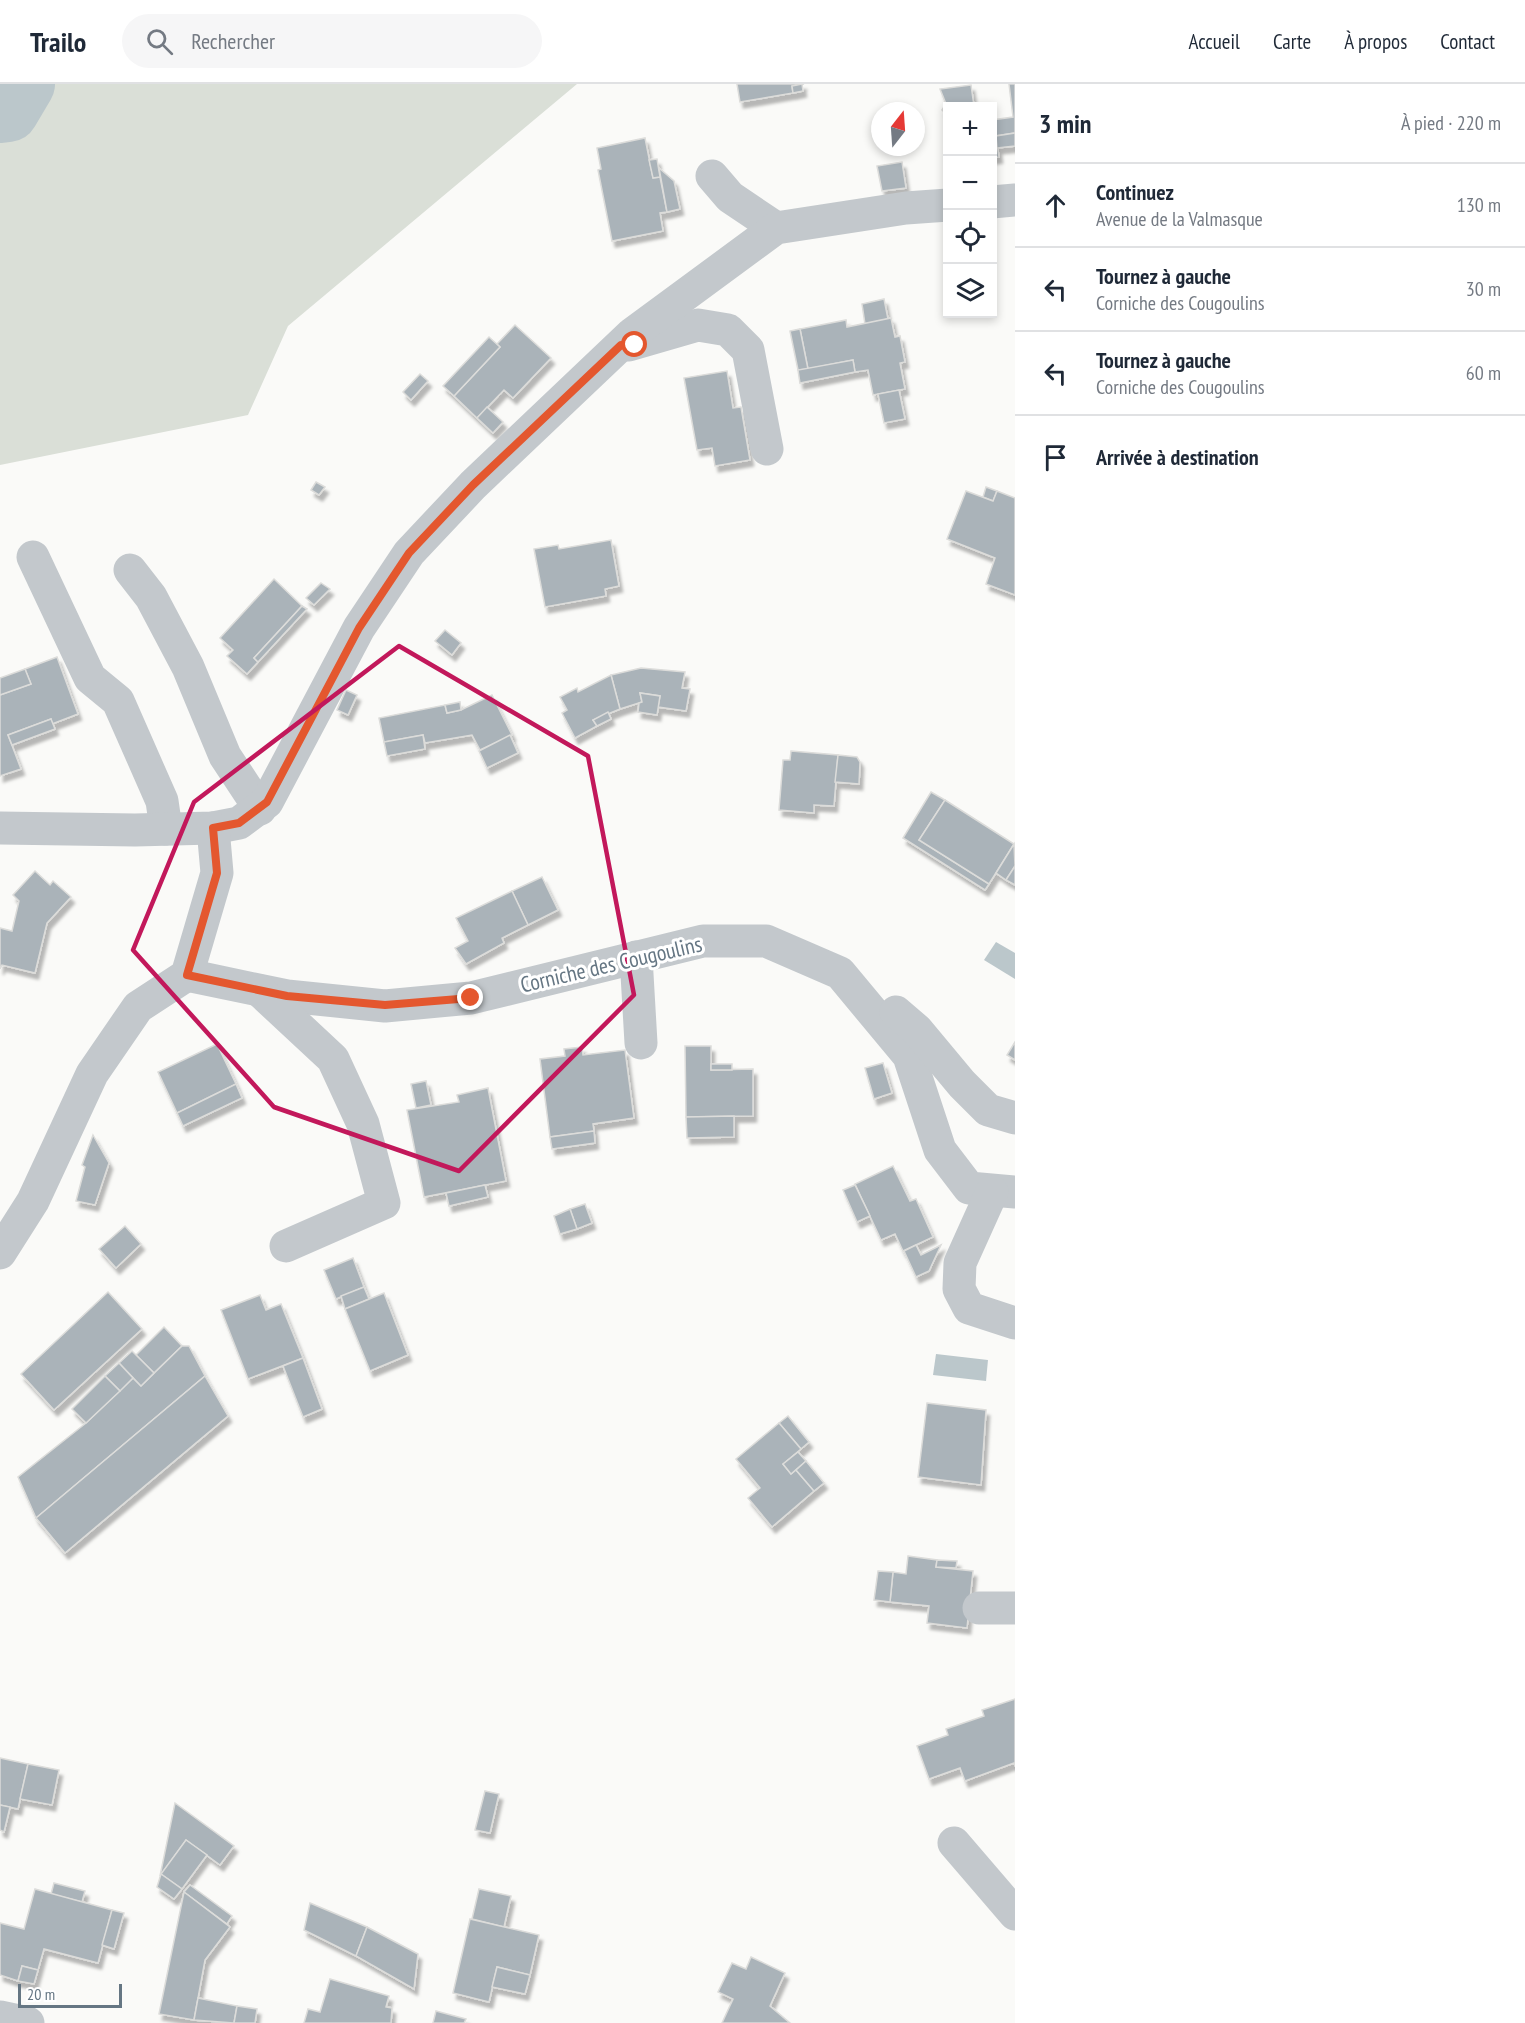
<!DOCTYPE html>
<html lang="fr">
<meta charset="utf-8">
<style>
:root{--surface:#fff;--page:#f6f6f7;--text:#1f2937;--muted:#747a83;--line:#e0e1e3}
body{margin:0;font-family:"PT Sans Narrow",sans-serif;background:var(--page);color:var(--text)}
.controls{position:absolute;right:18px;top:18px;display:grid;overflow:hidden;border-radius:0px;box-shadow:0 3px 9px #0003}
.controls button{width:54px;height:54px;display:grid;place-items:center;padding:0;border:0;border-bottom:2px solid var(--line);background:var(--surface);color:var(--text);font:30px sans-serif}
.compass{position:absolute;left:871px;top:18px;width:54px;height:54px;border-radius:50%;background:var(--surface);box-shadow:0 3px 9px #0003;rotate:17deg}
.scale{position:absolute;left:18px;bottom:15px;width:104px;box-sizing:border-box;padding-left:6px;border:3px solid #657683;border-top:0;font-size:16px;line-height:21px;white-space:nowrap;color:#657683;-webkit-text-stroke:4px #fff;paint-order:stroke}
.stop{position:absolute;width:18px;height:18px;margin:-14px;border:4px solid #e4572e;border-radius:50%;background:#fff}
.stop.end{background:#e4572e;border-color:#fff;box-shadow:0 2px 6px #0008}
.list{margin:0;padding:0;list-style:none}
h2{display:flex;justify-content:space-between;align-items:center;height:78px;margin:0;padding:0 24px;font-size:26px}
h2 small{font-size:20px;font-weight:400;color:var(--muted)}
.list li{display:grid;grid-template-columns:39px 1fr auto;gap:18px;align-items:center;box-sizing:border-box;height:84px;padding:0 24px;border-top:2px solid var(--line)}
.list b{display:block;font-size:22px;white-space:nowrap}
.list p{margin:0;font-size:20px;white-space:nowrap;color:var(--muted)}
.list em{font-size:20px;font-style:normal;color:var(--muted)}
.icon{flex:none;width:33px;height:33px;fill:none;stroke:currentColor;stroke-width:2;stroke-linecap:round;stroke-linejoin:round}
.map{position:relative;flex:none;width:1015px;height:1939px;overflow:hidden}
header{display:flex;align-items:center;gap:36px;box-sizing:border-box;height:84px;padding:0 30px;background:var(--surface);border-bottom:2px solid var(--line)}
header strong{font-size:28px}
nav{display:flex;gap:33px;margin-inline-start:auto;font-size:21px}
.search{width:420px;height:54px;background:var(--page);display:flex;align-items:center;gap:15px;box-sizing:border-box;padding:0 21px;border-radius:33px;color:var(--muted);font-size:22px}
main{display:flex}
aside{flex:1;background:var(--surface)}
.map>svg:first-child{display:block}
</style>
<header>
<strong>Trailo</strong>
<div class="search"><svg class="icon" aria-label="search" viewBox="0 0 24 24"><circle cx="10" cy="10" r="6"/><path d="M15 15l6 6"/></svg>Rechercher</div>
<nav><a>Accueil</a><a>Carte</a><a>À propos</a><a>Contact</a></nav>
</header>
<main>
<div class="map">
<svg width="1015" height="1939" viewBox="0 0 1015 1939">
<defs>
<filter id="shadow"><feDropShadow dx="3.5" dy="6" stdDeviation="1.5" flood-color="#0004"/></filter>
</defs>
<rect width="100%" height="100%" fill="#fafaf8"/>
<polygon fill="#dadfd7" points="0,0 577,0 288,242 248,331 0,381"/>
<g fill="#bbc7cb">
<polygon points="996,858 1015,869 1015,895 984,876"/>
<polygon points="936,1270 988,1276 986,1297 933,1291"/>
</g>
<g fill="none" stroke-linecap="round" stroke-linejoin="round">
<polyline stroke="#bbc7cb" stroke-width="62" points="0,28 8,27 24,0"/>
</g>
<g fill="#aab3b9" stroke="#dcdcda" stroke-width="1.5" filter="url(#shadow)">
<polygon points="737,0 804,0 792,2 793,9 740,18"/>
<polygon points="802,0 803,7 793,9 792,2"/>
<polygon points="1009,0 1015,0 1015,49 996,52 999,73 992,74 992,36 1013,33"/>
<polygon points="971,1 974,22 948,22 948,32 942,26 946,20 940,5"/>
<polygon points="1015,49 1015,62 997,64 996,52"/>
<polygon points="645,54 653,94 660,93 667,128 660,129 663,147 612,157 598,86 601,85 597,64"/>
<polygon points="657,75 660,93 653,94 649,76"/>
<polygon points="902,78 906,104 882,107 877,82"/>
<polygon points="659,84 674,97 680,125 667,128"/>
<polygon points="884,215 888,235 865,240 862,220"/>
<polygon points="891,234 895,253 900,252 905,278 900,279 905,305 873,311 868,286 855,288 853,276 808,285 800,245 846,236 847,243"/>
<polygon points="515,241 551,274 513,314 504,306 477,334 454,312 500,263 497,260"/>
<polygon points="800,245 808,285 798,286 790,247"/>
<polygon points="489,253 500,263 454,312 443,302"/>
<polygon points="853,276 855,288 800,299 798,286"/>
<polygon points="727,287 733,324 741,323 750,376 715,382 712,364 697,366 684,294"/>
<polygon points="420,290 428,297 411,316 403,308"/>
<polygon points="899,306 905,335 884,339 878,310"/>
<polygon points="487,323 503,338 493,349 477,334"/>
<polygon points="316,398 325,403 319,411 311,406"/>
<polygon points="986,403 997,407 993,417 983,413"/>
<polygon points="966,407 993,417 997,407 1015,414 1015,511 986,500 995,474 947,455"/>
<polygon points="611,456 619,502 605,505 606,512 545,523 534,465 558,461 559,465"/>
<polygon points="274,495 302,522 254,574 258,578 247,590 227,572 233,566 220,554"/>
<polygon points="321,499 330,505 314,521 306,514"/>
<polygon points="302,522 307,525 258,578 254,574"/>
<polygon points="445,546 461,559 452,571 435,557"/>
<polygon points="57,573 78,630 52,640 51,635 8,651 21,685 0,692 0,611 31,600 25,585"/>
<polygon points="641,584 685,588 682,604 690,605 686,627 658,623 660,612 640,609 642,618 620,625 611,591"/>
<polygon points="25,585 31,600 0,611 0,594"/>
<polygon points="611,591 620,625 593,636 597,642 575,654 562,629 567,626 560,613 577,604 578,608"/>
<polygon points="346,606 357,611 348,631 337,626"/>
<polygon points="640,609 660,612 657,631 638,628 639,619 642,618"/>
<polygon points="492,611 512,651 480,666 472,651 425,659 423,651 384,658 379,634 445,621 447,629 461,626"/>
<polygon points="460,618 461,626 447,629 445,621"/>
<polygon points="608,628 611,635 597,642 593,636"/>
<polygon points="51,635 55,645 12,661 8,651"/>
<polygon points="423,651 425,665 387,672 384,658"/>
<polygon points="510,651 518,669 487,684 479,667"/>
<polygon points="791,667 838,671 834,722 814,721 814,729 779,726 783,676 790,676"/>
<polygon points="838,671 857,673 860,678 859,700 835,698"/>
<polygon points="931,708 945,716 919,756 989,800 985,806 903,754"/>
<polygon points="945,716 1014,760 989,800 919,756"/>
<polygon points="1014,760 1015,782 1006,796 996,789"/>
<polygon points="1015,782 1015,801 1006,796"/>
<polygon points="35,787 50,801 53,797 71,813 47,839 35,889 2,881 0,885 0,844 12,847 19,817 13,811"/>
<polygon points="542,793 558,826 528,841 512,807"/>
<polygon points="512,807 528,841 502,854 504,859 466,880 455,864 468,857 456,834"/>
<polygon points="1015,958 1015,976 1007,971"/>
<polygon points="217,960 236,1000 177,1029 158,988"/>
<polygon points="685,962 711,962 711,986 753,985 753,1032 686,1033"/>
<polygon points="582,963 583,971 625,966 634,1034 593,1040 594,1047 550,1053 540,975 565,972 564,965"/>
<polygon points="883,979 892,1009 874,1015 865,984"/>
<rect x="711" y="980" width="21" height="6"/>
<polygon points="426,997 431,1021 416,1024 411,1000"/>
<polygon points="236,1000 242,1014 183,1042 177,1029"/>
<polygon points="488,1004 506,1097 424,1113 407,1026 459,1018 457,1011"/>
<polygon points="734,1032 734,1053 687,1054 686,1033"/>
<polygon points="594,1047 595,1059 552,1065 550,1053"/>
<polygon points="93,1051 109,1079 95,1121 76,1117 85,1083 82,1081"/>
<polygon points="893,1082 910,1117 916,1115 933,1153 903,1167 895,1150 881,1156 855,1100"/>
<polygon points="485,1101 488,1113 449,1122 446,1109"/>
<polygon points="855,1101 870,1132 857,1138 843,1106"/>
<polygon points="585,1120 592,1139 577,1145 570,1125"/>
<polygon points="570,1125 577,1145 560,1150 554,1132"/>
<polygon points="125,1142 141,1160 116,1184 99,1165"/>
<polygon points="916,1161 921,1171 941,1161 929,1187 916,1193 904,1167"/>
<polygon points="353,1174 364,1203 336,1215 324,1186"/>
<polygon points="364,1203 369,1215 345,1225 341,1212"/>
<polygon points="108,1208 142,1245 54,1326 21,1290"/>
<polygon points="384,1209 408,1271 370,1287 345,1225"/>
<polygon points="260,1211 266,1226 281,1220 303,1274 248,1295 221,1226"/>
<polygon points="164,1243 182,1262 154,1289 136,1271"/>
<polygon points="182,1262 189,1262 205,1292 36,1434 18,1393 86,1339 133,1294 141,1302"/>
<polygon points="132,1267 154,1289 141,1302 119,1279"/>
<polygon points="303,1274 322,1325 303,1333 283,1282"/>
<polygon points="119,1279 133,1294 120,1307 105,1292"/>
<polygon points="105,1292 120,1307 86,1339 72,1325"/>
<polygon points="205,1292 228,1332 65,1469 36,1434"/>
<polygon points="927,1319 986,1326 981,1401 918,1393"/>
<polygon points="788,1332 809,1358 801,1365 779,1339"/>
<polygon points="779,1339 801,1365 783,1380 791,1390 796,1386 814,1407 772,1443 748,1414 760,1404 736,1375"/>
<polygon points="798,1368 806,1377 791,1390 783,1380"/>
<polygon points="806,1377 824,1399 814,1407 796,1386"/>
<polygon points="908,1472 937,1476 936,1483 973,1487 967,1544 927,1539 929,1522 890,1518 893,1488 906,1490"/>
<polygon points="937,1476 957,1477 956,1484 936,1483"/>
<polygon points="878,1487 893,1488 890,1518 874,1516"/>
<polygon points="1015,1615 1015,1682 1014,1679 965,1697 960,1684 929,1695 917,1662 948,1651 946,1645 984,1632 982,1626"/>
<polygon points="0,1674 28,1680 18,1725 0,1721"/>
<polygon points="28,1680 59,1686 52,1721 20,1715"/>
<polygon points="485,1707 499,1710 490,1749 475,1746"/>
<polygon points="175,1719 234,1762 220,1781 186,1756 160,1792"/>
<polygon points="0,1721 10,1723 4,1748 0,1746"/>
<polygon points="186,1756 207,1771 182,1805 161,1790"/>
<polygon points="161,1790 182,1805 174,1815 157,1803"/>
<polygon points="54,1799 85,1807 82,1818 51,1810"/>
<polygon points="190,1801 232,1832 227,1840 184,1808"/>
<polygon points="35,1805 112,1826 98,1879 44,1865 38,1886 22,1882 18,1897 0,1891 0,1839 24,1845"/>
<polygon points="479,1805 511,1812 504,1843 472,1835"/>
<polygon points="184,1808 230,1843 205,1876 194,1936 159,1930"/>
<polygon points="310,1819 367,1843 356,1872 304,1846"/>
<polygon points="112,1826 124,1829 114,1865 102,1861"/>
<polygon points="470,1835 539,1851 530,1891 497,1883 489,1918 453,1909"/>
<polygon points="367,1843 418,1870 414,1905 356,1872"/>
<polygon points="751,1873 785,1889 770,1922 790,1939 722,1939 733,1915 718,1908 732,1879 746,1885"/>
<polygon points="22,1882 38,1886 34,1900 18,1897"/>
<polygon points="497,1883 530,1891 525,1910 492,1903"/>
<polygon points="330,1895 389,1912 386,1923 392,1924 391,1939 304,1939 308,1925 320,1928"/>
<polygon points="198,1914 237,1922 234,1939 194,1936"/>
<polygon points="237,1922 257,1925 255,1939 234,1939"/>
<polygon points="436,1927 466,1935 464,1939 433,1939"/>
</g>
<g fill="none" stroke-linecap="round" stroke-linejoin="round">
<g stroke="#c3c8cc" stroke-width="33">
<polyline points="712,92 730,113 776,144"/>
<polyline points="992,118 1015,116"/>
<polyline points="629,261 698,241 728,246 748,266 767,365"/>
<polyline points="33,473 90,594 118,617 162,717 166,745"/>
<polyline points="130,486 151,513 188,583 225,672 260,725"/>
<polyline points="0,744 135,746 213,744 239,739 267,718 359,544 409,469 473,401 632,250 776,144 906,124 948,121"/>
<polyline points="636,873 641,959"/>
<polyline points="187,891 287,912 385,922 471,914 703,857 766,857 840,889 909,972 940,1066 969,1104 1015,1108"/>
<polyline points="260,907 333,975 363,1040 384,1119 286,1162"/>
<polyline points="896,928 917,946 962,1000 988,1026 1015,1034"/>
<polyline points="992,1108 960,1179 959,1205 969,1224 1015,1239"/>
<polyline points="0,1169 33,1117 92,990 138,923 187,891 217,789 213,744"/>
<polyline points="979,1524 1015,1524"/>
<polyline points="954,1759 1015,1830"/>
<polyline points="0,1933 28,1939"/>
</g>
</g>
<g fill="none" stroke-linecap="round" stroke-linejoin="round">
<polyline stroke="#e4572e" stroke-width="8" points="471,914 385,921 287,912 187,891 217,789 213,744 239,739 267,718 359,544 409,469 473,401 621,261 635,261"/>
</g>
<path fill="none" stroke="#c2185b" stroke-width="4.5" stroke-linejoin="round" d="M 399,562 L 588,672 L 634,911 L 459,1087 L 274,1023 L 133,866 L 194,718 Z"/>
<g text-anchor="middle" stroke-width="6" stroke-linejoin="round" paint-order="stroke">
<g font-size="22" fill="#657683" stroke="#fff">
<text transform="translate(611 880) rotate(-13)" y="8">Corniche des Cougoulins</text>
</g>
</g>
</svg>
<div class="controls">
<button>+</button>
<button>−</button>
<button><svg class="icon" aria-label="locate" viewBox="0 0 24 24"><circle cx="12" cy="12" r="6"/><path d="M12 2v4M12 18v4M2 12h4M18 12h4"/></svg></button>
<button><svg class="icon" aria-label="layers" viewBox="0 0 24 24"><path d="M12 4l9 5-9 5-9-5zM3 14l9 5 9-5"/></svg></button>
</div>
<svg class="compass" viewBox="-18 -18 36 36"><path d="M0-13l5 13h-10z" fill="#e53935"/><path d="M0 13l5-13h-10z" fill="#747a83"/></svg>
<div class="scale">20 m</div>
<div class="stop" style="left:635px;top:261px"></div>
<div class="stop end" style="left:471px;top:914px"></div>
</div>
<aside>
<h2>3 min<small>À pied · 220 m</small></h2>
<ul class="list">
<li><svg class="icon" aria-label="ahead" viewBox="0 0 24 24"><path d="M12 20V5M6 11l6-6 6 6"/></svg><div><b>Continuez</b><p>Avenue de la Valmasque</p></div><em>130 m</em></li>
<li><svg class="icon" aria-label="left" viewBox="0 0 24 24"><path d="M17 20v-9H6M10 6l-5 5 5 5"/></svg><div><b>Tournez à gauche</b><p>Corniche des Cougoulins</p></div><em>30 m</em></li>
<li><svg class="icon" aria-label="left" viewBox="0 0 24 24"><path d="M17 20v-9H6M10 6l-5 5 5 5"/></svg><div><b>Tournez à gauche</b><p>Corniche des Cougoulins</p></div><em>60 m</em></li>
<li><svg class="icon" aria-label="arrive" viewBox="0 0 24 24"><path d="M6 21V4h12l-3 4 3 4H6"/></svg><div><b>Arrivée à destination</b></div></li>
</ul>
</aside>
</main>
